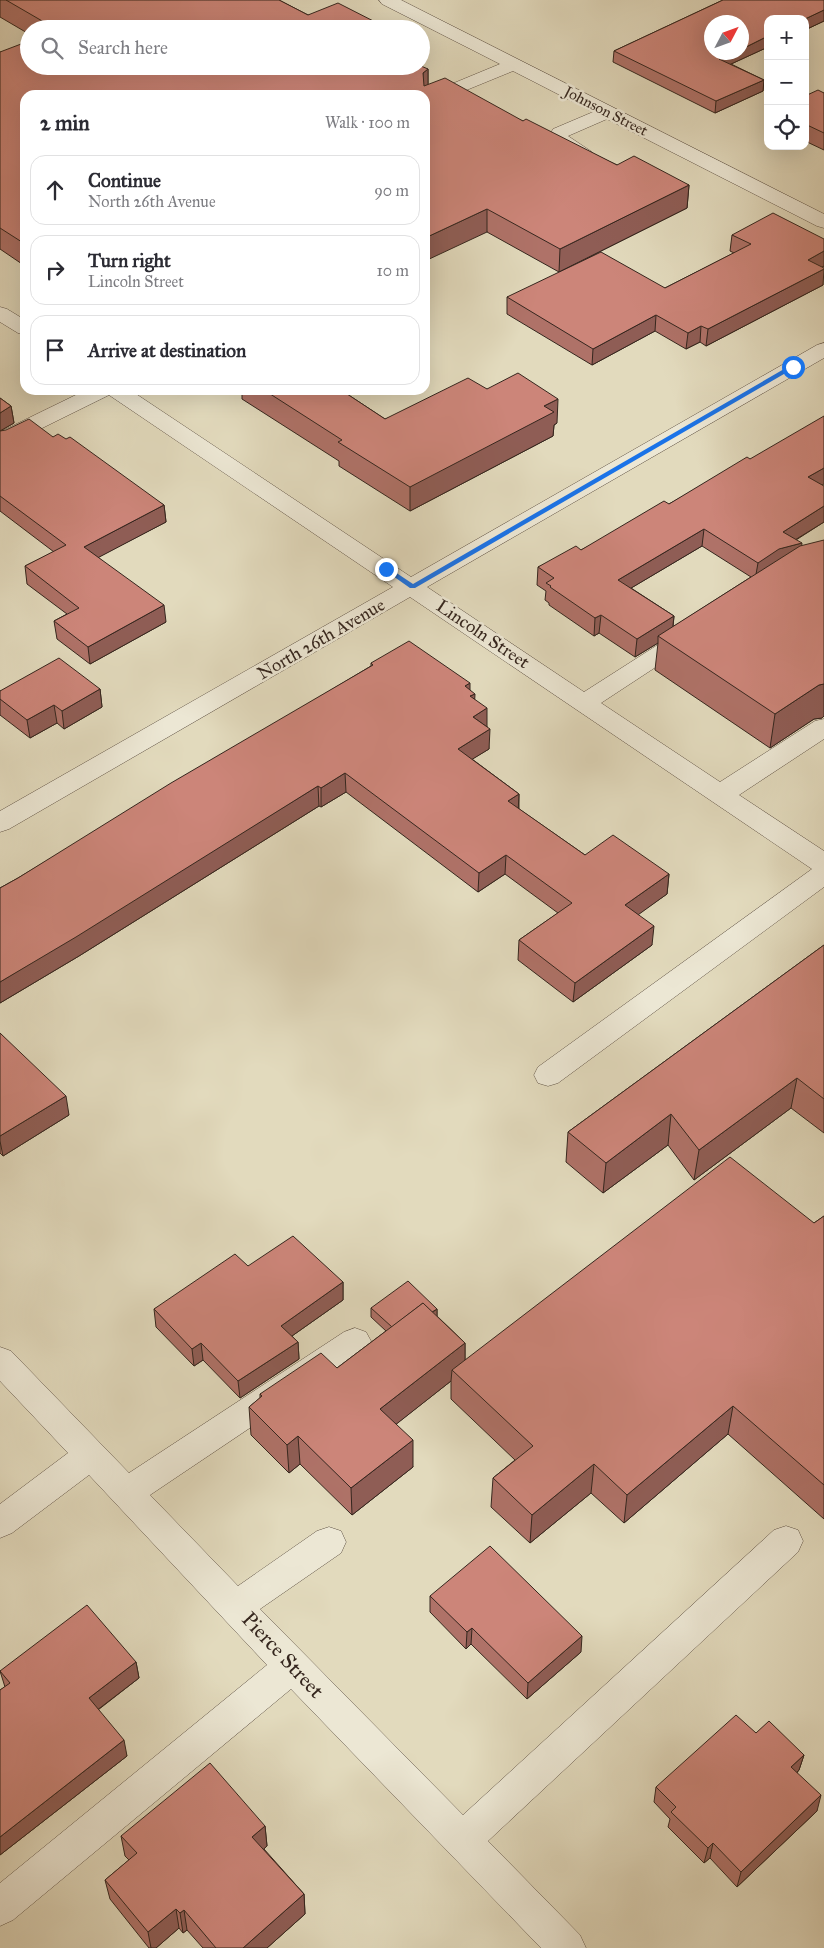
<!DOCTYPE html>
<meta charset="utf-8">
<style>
:root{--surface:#fff;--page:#f2f2f3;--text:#2b2b33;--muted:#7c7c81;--line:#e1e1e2}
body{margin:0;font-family:"IM FELL Great Primer",serif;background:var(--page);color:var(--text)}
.controls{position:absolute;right:15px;top:15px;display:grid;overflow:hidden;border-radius:10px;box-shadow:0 5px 20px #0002}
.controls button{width:45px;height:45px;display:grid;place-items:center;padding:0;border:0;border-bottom:1px solid var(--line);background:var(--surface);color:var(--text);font:25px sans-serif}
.compass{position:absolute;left:704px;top:15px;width:45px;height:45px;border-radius:50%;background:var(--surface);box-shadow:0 5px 20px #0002;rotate:49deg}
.stop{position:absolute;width:15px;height:15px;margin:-11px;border:4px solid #1a73e8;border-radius:50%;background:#fff}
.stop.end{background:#1a73e8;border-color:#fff;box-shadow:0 1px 5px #0008}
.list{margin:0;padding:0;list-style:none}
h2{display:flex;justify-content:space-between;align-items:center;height:65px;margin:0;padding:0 20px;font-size:21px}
h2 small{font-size:16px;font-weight:400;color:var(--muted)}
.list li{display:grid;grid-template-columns:32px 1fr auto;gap:15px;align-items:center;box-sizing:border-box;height:70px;margin:0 10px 10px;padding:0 10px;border:1px solid var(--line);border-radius:15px}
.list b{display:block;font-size:19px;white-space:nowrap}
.list p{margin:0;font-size:16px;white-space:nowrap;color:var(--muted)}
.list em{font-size:16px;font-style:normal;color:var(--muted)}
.icon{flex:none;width:28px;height:28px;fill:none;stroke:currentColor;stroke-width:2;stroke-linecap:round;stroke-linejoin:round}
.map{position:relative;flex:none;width:824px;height:1948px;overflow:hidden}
.search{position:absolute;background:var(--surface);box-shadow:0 5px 20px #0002;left:20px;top:20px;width:410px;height:55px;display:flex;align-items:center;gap:12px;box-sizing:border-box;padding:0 18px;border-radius:28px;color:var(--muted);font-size:19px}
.panel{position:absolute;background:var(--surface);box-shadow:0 5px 20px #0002;left:20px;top:90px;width:410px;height:305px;border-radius:15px}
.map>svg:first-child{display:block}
</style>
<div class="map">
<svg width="824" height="1948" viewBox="0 0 824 1948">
<rect width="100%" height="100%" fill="#e2dabd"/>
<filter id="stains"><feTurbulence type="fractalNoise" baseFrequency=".004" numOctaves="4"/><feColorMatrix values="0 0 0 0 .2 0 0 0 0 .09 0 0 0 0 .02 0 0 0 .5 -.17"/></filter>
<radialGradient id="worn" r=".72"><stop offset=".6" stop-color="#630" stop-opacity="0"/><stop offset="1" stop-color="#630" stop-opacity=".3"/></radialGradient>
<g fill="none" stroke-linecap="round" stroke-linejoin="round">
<g stroke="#605346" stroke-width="1">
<g id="minor">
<path d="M 379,0 L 401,0 L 824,214 L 824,228 L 817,226 L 607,119 L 568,136 L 592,152 L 594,156 L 592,160 C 577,164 563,150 550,143 L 548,139 L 553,129 L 593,112 L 513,71 L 425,107 L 425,95 L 500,64 L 382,4 Z"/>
<polygon points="0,307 7,309 25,320 25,335 18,333 0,322"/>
<polygon points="824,343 824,358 427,587 584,692 681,630 689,627 697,630 701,635 697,640 601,703 720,782 815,721 824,719 824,739 739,795 824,851 824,887 558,1083 548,1086 538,1083 534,1075 538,1067 812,869 410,597 9,829 0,832 0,811 393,587 109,395 8,445 0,447 0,432 86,390 130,390 411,577 817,345"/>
<polygon points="355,1328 366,1332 371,1341 366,1350 150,1495 238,1586 317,1531 329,1527 341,1531 346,1542 341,1553 260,1609 463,1815 774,1530 786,1526 798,1530 803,1541 798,1552 488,1841 580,1935 586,1948 541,1948 291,1689 13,1920 0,1926 0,1883 267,1665 89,1475 12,1533 0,1538 0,1504 68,1453 0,1381 0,1347 11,1351 129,1473 344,1332"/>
</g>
</g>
<use href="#minor" fill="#ece7d4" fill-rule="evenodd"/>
</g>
<g fill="#af7268" stroke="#35261e" fill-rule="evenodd">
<polygon points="0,0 279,0 308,15 389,29 29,29 29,34 0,17"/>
<path d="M 723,0 L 824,0 L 824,21 L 805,30 L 805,19 L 768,19 L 768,47 L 731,64 L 764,80 L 763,91 L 715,113 L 613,62 L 614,51 ZM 712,22 L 742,22 L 742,52 L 712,52 Z"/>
<polygon points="0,52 428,69 428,85 523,121 617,165 689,185 687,208 559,272 487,232 425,95 25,95 25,266 0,249"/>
<polygon points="824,93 824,150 805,141 805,96"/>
<polygon points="732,235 824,266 822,267 823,285 706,346 700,342 686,349 655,331 592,365 507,314 507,297 665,288 734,253 730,251"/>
<polygon points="487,389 557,423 554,425 553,436 410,511 339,466 339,461 242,399 242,393 237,390 341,390 385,419"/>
<polygon points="0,398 11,406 14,423 0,431 53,437 164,505 166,522 98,557 166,622 90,664 57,639 54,621 67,614 27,584 25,566 54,552 0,511"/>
<path d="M 750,459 L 822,485 L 824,522 L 796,540 L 802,546 L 822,718 L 814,719 L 770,748 L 655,670 L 658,643 L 635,657 L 599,633 L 594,636 L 549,605 L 549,603 L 545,600 L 546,591 L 537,585 L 538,567 L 581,550 L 669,504 ZM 702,546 L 751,577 L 673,627 L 674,616 L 631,588 Z"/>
<polygon points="371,663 470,690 487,727 489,749 472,759 519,794 519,809 585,855 669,874 667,894 638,914 652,945 573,1002 518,960 519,940 558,913 505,874 478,892 346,792 321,807 319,806 79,956 0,1003 0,888 18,878 371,666"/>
<polygon points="100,689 102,707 64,729 57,723 30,738 0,715 0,691"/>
<polygon points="824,945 824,1133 791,1108 694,1180 668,1145 603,1193 566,1162 568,1132"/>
<polygon points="0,1033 69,1115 3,1156 0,1153"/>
<polygon points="824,1216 824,1519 728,1434 624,1523 591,1493 530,1543 491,1507 493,1478 515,1460 451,1399 451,1381 396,1424 413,1467 352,1515 300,1464 289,1473 251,1435 249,1407 260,1398 260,1394 337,1368 386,1331 371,1317 371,1308 437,1309 437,1316 465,1343 465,1360 814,1223"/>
<polygon points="248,1266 343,1282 343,1300 292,1336 298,1342 299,1359 240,1398 203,1360 194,1366 156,1327 154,1309"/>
<polygon points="430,1596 581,1652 527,1699 471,1644 466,1649 430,1612"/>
<polygon points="136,1662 139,1678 98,1710 127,1756 0,1855 0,1690 5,1687 0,1671"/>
<polygon points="756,1733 804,1755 799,1770 797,1773 817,1811 737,1887 710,1858 704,1863 668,1827 670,1819 654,1802 656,1787"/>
<polygon points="265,1826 267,1846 264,1849 304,1894 305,1914 267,1948 203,1948 187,1930 183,1933 179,1928 156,1948 149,1948 110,1899 105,1880 129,1860 125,1856 121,1836"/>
</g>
<g fill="#8f5d55" stroke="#35261e">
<polygon points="824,10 824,21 805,30 805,19"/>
<polygon points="768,36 768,47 718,70 719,59 733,52 742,52 742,49"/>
<polygon points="428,69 428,92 423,95 423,73"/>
<polygon points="764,80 763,91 715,113 716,101"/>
<polygon points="689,185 687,208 559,272 560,249"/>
<polygon points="487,209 487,232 425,261 425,238"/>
<polygon points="824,251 824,266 806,276 808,260"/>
<polygon points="824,269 823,285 706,346 708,329"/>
<polygon points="656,315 655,331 592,365 593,349"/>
<polygon points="701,326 700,342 686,349 688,333"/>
<polygon points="558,399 557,423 554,425 553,436 410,511 410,487 544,406"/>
<polygon points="11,406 14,423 0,431 0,413"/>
<polygon points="824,468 824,484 806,494 808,477"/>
<polygon points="164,505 166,522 86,564 84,547"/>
<polygon points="824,506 824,522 782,548 802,543 800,561 755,580 758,563 783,532"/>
<polygon points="704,529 702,546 616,597 618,580"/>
<polygon points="164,605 166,622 90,664 88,647"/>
<polygon points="601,615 599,633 594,636 595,618"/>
<polygon points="674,616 672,634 658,636 658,643 635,657 637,639"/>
<polygon points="470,683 470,703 465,686"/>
<polygon points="824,684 824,716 822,718 814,719 770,748 775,714 819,685"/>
<polygon points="100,689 102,707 64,729 62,711"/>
<polygon points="475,694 474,713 470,696"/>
<polygon points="54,705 57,723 30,738 27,720"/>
<polygon points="487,708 487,727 473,717"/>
<polygon points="490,729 489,749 458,768 458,749"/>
<polygon points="345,773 346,792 321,807 321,788"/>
<polygon points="318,786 319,806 79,956 0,1003 0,982"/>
<polygon points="519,794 518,813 508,801"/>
<polygon points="506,855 505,874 478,892 479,873"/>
<polygon points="669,874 667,894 624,925 625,905"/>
<polygon points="654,926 652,945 573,1002 575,983"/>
<polygon points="797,1078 791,1108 694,1180 699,1150"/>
<polygon points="66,1096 69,1115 3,1156 0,1141 0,1136"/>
<polygon points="671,1114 668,1145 603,1193 606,1163"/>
<polygon points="343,1282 343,1300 282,1343 281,1326"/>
<polygon points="437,1309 437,1318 401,1336"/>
<polygon points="298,1342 299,1359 240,1398 238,1381"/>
<polygon points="201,1343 203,1360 194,1366 192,1349"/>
<polygon points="465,1343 465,1371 452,1370 451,1381 380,1437 380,1409"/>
<polygon points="733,1406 728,1434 624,1523 627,1495"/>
<polygon points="298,1436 300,1464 289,1473 287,1445"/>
<polygon points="413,1440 413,1467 352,1515 351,1488"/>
<polygon points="594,1464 591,1493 530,1543 532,1515"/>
<polygon points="472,1628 471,1644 466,1649 467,1632"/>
<polygon points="582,1636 581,1652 527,1699 528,1683"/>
<polygon points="136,1662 139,1678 92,1714 89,1698"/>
<polygon points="124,1740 127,1756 0,1855 0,1837"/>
<polygon points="804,1755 799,1770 787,1782 791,1767"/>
<polygon points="821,1795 817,1811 737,1887 741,1872"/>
<polygon points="265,1826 267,1846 255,1857 252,1837"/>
<polygon points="713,1843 710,1858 704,1863 708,1848"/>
<polygon points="304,1894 305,1914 267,1948 243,1948"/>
<polygon points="176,1909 179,1928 156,1948 151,1948 148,1932"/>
<polygon points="184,1910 187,1930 183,1933 180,1913"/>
</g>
<g fill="#cc8579" stroke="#35261e">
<polygon points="6,0 279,0 308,15 338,3 389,29 56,29"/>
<polygon points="723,0 824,0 824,10 805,19 768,19 768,36 742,49 742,22 712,22 712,52 733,52 719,59 764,80 716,101 614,51"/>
<polygon points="29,41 29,66 421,66 428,69 423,73 424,86 445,78 523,121 526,119 617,165 634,156 689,185 560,249 487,209 425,238 425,95 25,95 25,244 0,228 0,52"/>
<polygon points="818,90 824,93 824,133 805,124 805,96"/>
<polygon points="773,213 824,239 824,251 808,260 824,268 824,269 708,329 701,326 688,333 656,315 593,349 507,297 601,252 665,288 751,244 732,235"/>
<polygon points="518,373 558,399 544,406 554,412 410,487 338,442 342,440 264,390 341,390 385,419 468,378 487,389"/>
<polygon points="0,398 11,406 0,413"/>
<polygon points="824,416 824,468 808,477 824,486 824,506 783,532 802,543 779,549 758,563 704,529 618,580 674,616 637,639 601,615 595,618 550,587 551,586 546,583 554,578 538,567 576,546 581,550 664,501 669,504 747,457 750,459"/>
<polygon points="29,419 53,437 58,434 66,439 70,437 164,505 84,547 164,605 88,647 54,621 79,608 25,566 66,545 0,496 0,431 6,430"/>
<polygon points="824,540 824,684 819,685 775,714 658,636 800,546"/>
<polygon points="409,641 470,683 465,686 475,694 470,696 487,708 473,717 490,729 458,749 519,794 508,801 585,855 613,835 669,874 625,905 654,926 575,983 519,940 572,903 506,855 479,873 345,773 321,788 318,786 76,937 0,982 0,888 18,878 171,783 373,665 371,663"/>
<polygon points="59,658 100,689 62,711 54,705 27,720 0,699 0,691"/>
<polygon points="824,945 824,1099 797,1078 699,1150 671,1114 606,1163 568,1132"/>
<polygon points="0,1033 66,1096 0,1136"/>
<polygon points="730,1157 814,1223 824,1216 824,1485 733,1406 627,1495 594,1464 532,1515 493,1478 533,1446 452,1370"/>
<polygon points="293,1236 343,1282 281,1326 298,1342 238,1381 201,1343 192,1349 154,1309 235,1254 248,1266"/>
<polygon points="408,1281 437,1309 432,1312 423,1303 392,1327 371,1308"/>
<polygon points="423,1303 465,1343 380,1409 413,1440 351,1488 298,1436 287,1445 249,1407 262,1396 260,1394 321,1353 337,1368"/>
<polygon points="490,1546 582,1636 528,1683 472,1628 467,1632 430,1596"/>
<polygon points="87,1605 136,1662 89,1698 124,1740 0,1837 0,1690 10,1683 0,1671"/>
<polygon points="736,1715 756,1733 769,1721 804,1755 791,1767 821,1795 741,1872 713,1843 708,1848 671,1812 676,1807 656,1787"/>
<polygon points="210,1763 265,1826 252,1837 304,1894 243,1948 216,1948 184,1910 180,1913 176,1909 148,1932 105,1880 137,1853 121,1836"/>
</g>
<polygon fill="#1a73e8" points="791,365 796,367 415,588 410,588 383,569 389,568 413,584"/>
<g text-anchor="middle" stroke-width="5" stroke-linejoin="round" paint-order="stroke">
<g font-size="15" fill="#35261e" stroke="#ece7d4">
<text transform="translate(606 111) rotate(27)" y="5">Johnson Street</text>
</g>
<g font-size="18" fill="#35261e" stroke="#ece7d4">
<text transform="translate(483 634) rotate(34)" y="6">Lincoln Street</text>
<text transform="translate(321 639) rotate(-30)" y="6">North 26th Avenue</text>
</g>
<g font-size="21" fill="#35261e" stroke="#ece7d4">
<text transform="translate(283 1655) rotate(47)" y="7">Pierce Street</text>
</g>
</g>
<rect width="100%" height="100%" filter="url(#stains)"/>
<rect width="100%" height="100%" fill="url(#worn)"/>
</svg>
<div class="controls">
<button>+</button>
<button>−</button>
<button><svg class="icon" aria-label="locate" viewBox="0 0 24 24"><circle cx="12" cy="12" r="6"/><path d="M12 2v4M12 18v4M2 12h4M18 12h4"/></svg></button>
</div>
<svg class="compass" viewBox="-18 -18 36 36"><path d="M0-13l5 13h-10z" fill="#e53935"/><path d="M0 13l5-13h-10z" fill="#7c7c81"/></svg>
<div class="stop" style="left:793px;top:367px"></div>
<div class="stop end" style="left:386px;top:569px"></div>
<div class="search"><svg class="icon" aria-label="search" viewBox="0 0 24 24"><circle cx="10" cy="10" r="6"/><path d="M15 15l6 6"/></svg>Search here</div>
<section class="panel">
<h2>2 min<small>Walk · 100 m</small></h2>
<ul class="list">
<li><svg class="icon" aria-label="ahead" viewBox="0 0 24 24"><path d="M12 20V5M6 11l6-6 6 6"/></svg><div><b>Continue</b><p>North 26th Avenue</p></div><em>90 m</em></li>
<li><svg class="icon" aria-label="right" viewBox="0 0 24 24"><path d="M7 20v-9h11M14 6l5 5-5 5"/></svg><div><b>Turn right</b><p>Lincoln Street</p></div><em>10 m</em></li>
<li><svg class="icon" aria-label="arrive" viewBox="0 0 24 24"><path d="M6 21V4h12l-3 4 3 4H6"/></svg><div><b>Arrive at destination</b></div></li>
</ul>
</section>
</div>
